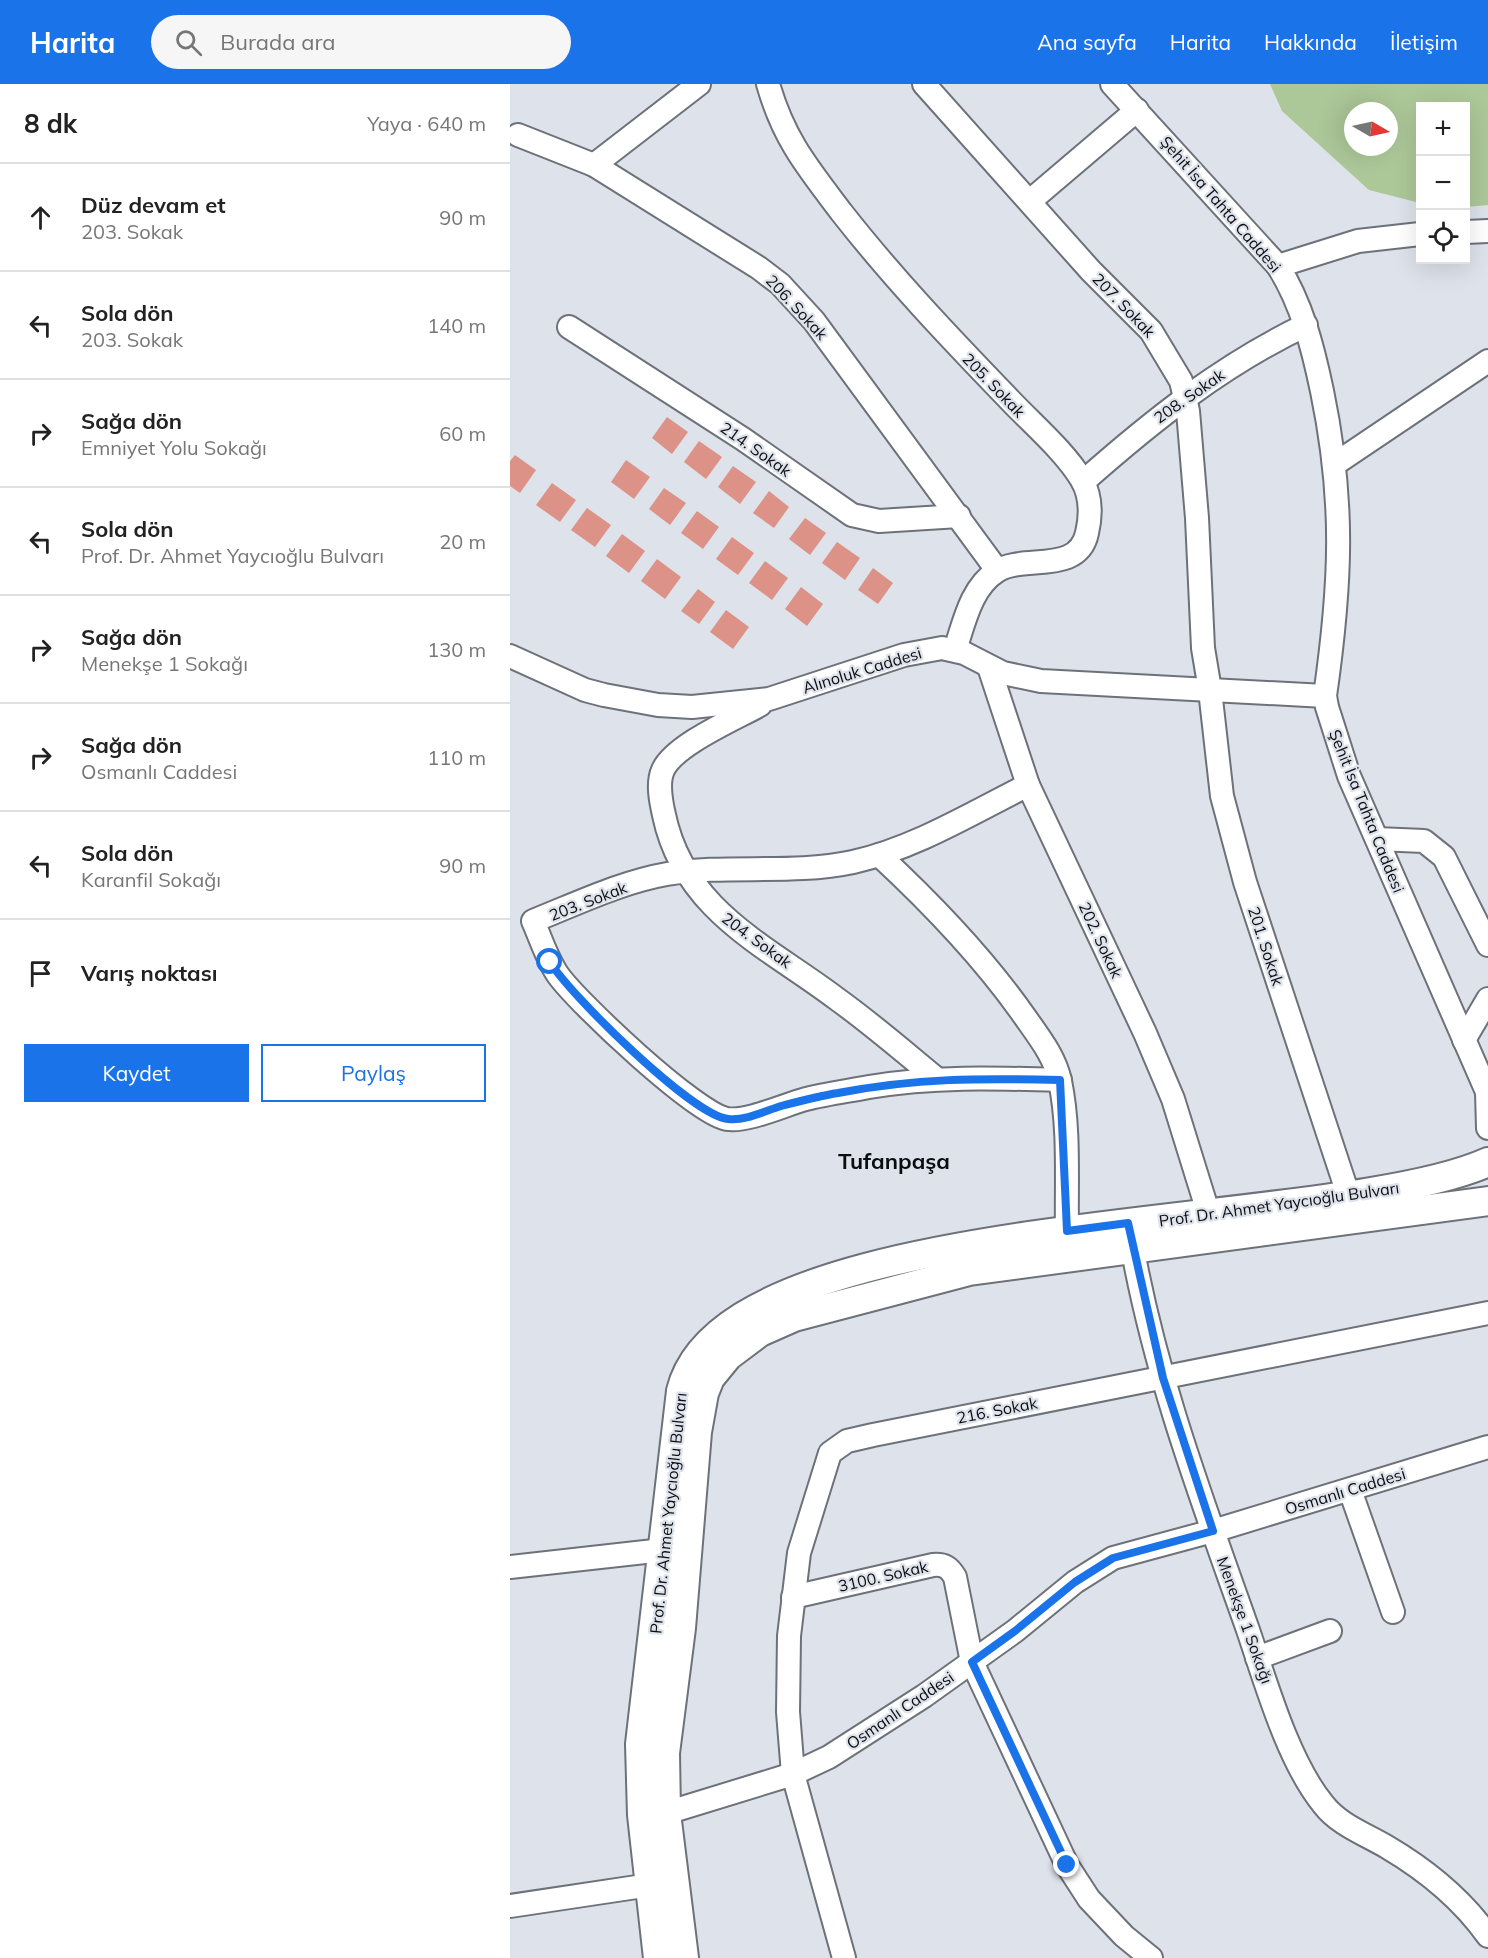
<!DOCTYPE html>
<html lang="tr">
<meta charset="utf-8">
<style>
:root{--surface:#fff;--page:#f6f6f6;--text:#222;--muted:#767676;--line:#e0e0e0;--accent:#1a73e8}
body{margin:0;font-family:Mulish,sans-serif;background:var(--page);color:var(--text)}
.controls{position:absolute;right:18px;top:18px;display:grid;overflow:hidden;border-radius:0px;box-shadow:0 6px 24px #0002}
.controls button{width:54px;height:54px;display:grid;place-items:center;padding:0;border:0;border-bottom:2px solid var(--line);background:var(--surface);color:var(--text);font:30px sans-serif}
.compass{position:absolute;left:834px;top:18px;width:54px;height:54px;border-radius:50%;background:var(--surface);box-shadow:0 6px 24px #0002;rotate:99deg}
.stop{position:absolute;width:18px;height:18px;margin:-14px;border:4px solid #1a73e8;border-radius:50%;background:#fff}
.stop.end{background:#1a73e8;border-color:#fff;box-shadow:0 2px 6px #0008}
.list{margin:0;padding:0;list-style:none}
h2{display:flex;justify-content:space-between;align-items:center;height:78px;margin:0;padding:0 24px;font-size:26px}
h2 small{font-size:20px;font-weight:400;color:var(--muted)}
.list li{display:grid;grid-template-columns:39px 1fr auto;gap:18px;align-items:center;box-sizing:border-box;height:108px;padding:0 24px;border-top:2px solid var(--line)}
.list b{display:block;font-size:22px;white-space:nowrap}
.list p{margin:0;font-size:20px;white-space:nowrap;color:var(--muted)}
.list em{font-size:20px;font-style:normal;color:var(--muted)}
.actions{display:flex;gap:12px;padding:18px 24px}
.actions a{flex:1;padding:14px 0;border:2px solid var(--accent);border-radius:0px;text-align:center;font-size:21px;color:var(--accent)}
.actions .main{background:var(--accent);color:#fff}
.icon{flex:none;width:33px;height:33px;fill:none;stroke:currentColor;stroke-width:2;stroke-linecap:round;stroke-linejoin:round}
.map{position:relative;flex:none;width:978px;height:1874px;overflow:hidden}
header{display:flex;align-items:center;gap:36px;box-sizing:border-box;height:84px;padding:0 30px;background:var(--accent);color:#fff}
header strong{font-size:28px}
nav{display:flex;gap:33px;margin-inline-start:auto;font-size:21px}
.search{width:420px;height:54px;background:var(--page);display:flex;align-items:center;gap:15px;box-sizing:border-box;padding:0 21px;border-radius:33px;color:var(--muted);font-size:22px}
main{display:flex}
aside{flex:1;background:var(--surface)}
.map>svg:first-child{display:block}
</style>
<header>
<strong>Harita</strong>
<div class="search"><svg class="icon" aria-label="search" viewBox="0 0 24 24"><circle cx="10" cy="10" r="6"/><path d="M15 15l6 6"/></svg>Burada ara</div>
<nav><a>Ana sayfa</a><a>Harita</a><a>Hakkında</a><a>İletişim</a></nav>
</header>
<main>
<aside>
<h2>8 dk<small>Yaya · 640 m</small></h2>
<ul class="list">
<li><svg class="icon" aria-label="ahead" viewBox="0 0 24 24"><path d="M12 20V5M6 11l6-6 6 6"/></svg><div><b>Düz devam et</b><p>203. Sokak</p></div><em>90 m</em></li>
<li><svg class="icon" aria-label="left" viewBox="0 0 24 24"><path d="M17 20v-9H6M10 6l-5 5 5 5"/></svg><div><b>Sola dön</b><p>203. Sokak</p></div><em>140 m</em></li>
<li><svg class="icon" aria-label="right" viewBox="0 0 24 24"><path d="M7 20v-9h11M14 6l5 5-5 5"/></svg><div><b>Sağa dön</b><p>Emniyet Yolu Sokağı</p></div><em>60 m</em></li>
<li><svg class="icon" aria-label="left" viewBox="0 0 24 24"><path d="M17 20v-9H6M10 6l-5 5 5 5"/></svg><div><b>Sola dön</b><p>Prof. Dr. Ahmet Yaycıoğlu Bulvarı</p></div><em>20 m</em></li>
<li><svg class="icon" aria-label="right" viewBox="0 0 24 24"><path d="M7 20v-9h11M14 6l5 5-5 5"/></svg><div><b>Sağa dön</b><p>Menekşe 1 Sokağı</p></div><em>130 m</em></li>
<li><svg class="icon" aria-label="right" viewBox="0 0 24 24"><path d="M7 20v-9h11M14 6l5 5-5 5"/></svg><div><b>Sağa dön</b><p>Osmanlı Caddesi</p></div><em>110 m</em></li>
<li><svg class="icon" aria-label="left" viewBox="0 0 24 24"><path d="M17 20v-9H6M10 6l-5 5 5 5"/></svg><div><b>Sola dön</b><p>Karanfil Sokağı</p></div><em>90 m</em></li>
<li><svg class="icon" aria-label="arrive" viewBox="0 0 24 24"><path d="M6 21V4h12l-3 4 3 4H6"/></svg><div><b>Varış noktası</b></div></li>
</ul>
<div class="actions"><a class="main">Kaydet</a><a>Paylaş</a></div>
</aside>
<div class="map">
<svg width="978" height="1874" viewBox="0 0 978 1874">
<rect width="100%" height="100%" fill="#dde2eb"/>
<path fill="#acc798" fill-rule="evenodd" d="M 760,0 L 978,0 L 978,121 L 956,123 L 956,22 L 910,22 L 910,119 L 859,106 L 772,27 ZM 843,27 L 879,27 L 879,63 L 843,63 Z"/>
<g fill="#dd9287">
<polygon points="157,333 178,348 162,370 142,354"/>
<polygon points="189,357 212,373 196,395 174,378"/>
<polygon points="5,371 26,386 10,409 0,402 0,377"/>
<polygon points="116,376 140,393 124,415 101,398"/>
<polygon points="223,382 246,398 230,420 208,403"/>
<polygon points="42,399 66,416 50,438 26,421"/>
<polygon points="154,404 176,419 160,441 139,425"/>
<polygon points="259,407 279,423 264,444 243,429"/>
<polygon points="77,424 101,441 85,463 61,446"/>
<polygon points="187,427 209,443 193,465 171,449"/>
<polygon points="295,434 316,449 300,471 279,455"/>
<polygon points="112,450 135,467 119,489 96,472"/>
<polygon points="222,453 244,469 228,491 206,475"/>
<polygon points="327,458 350,474 335,496 312,479"/>
<polygon points="147,475 171,493 155,515 131,497"/>
<polygon points="255,477 278,494 262,516 239,499"/>
<polygon points="363,484 383,499 368,520 348,506"/>
<polygon points="291,503 313,520 297,542 275,525"/>
<polygon points="188,505 205,518 189,540 171,527"/>
<polygon points="216,526 239,543 223,565 200,548"/>
</g>
<g fill="none" stroke-linecap="round" stroke-linejoin="round">
<g stroke="#6d7179" stroke-width="26">
<g id="minor">
<path d="M 258,0 C 274,56 298,84 332,129 C 383,194 439,253 496,312 C 521,339 553,365 572,396 C 581,412 581,432 577,449 C 568,491 514,470 487,487 C 461,503 454,539 445,566"/>
<polyline points="414,0 581,187 641,247 671,297 678,327 687,434 693,564 700,606 712,712 735,798 839,1113"/>
<path d="M 602,0 L 768,182 C 792,220 803,264 812,307 C 835,418 831,500 815,612 L 817,623 L 839,692 L 978,1010"/>
<polyline points="8,51 84,81 249,184 270,200 304,237 487,486"/>
<polyline points="84,81 189,0"/>
<polyline points="520,117 627,26"/>
<polyline points="956,148 978,147"/>
<polyline points="768,182 848,157 910,150"/>
<polyline points="59,243 233,355 342,431 369,437 449,432"/>
<polyline points="825,380 978,277"/>
<path d="M 573,398 C 642,337 712,281 796,241"/>
<polyline points="0,572 75,606 94,611 148,621 182,623 259,615 394,571 432,564 454,569 493,589 531,597 815,612"/>
<polyline points="479,583 518,701 635,949 663,1015 699,1131"/>
<path d="M 250,621 C 225,635 164,661 153,686 C 147,699 151,718 154,731 C 174,827 257,862 327,915 C 362,940 394,968 427,995"/>
<path d="M 518,701 C 462,729 405,764 343,778 C 282,791 218,780 157,790 C 111,798 66,820 23,837 C 31,855 37,875 48,891 C 68,919 186,1030 217,1035 C 238,1038 274,1021 296,1015 C 316,1010 338,1007 359,1003 C 422,992 485,994 550,996"/>
<polyline points="867,755 914,757 934,773 978,861"/>
<path d="M 369,771 C 423,821 473,873 515,933 C 529,953 545,973 550,997 C 560,1045 556,1098 557,1147"/>
<polyline points="954,956 978,915"/>
<polyline points="977,1008 978,1044"/>
<path d="M 620,1150 C 643,1287 692,1416 738,1546 C 756,1599 778,1677 813,1720 C 829,1741 855,1750 877,1763 C 916,1786 951,1814 978,1852"/>
<polyline points="840,1406 883,1528"/>
<polyline points="0,1483 153,1466"/>
<path d="M 283,1513 L 423,1481 C 434,1480 439,1483 445,1493 L 462,1578 L 557,1781 L 579,1815 L 614,1852 L 641,1874"/>
<polyline points="747,1574 820,1547"/>
<polyline points="156,1729 283,1690 319,1673 414,1612 505,1547 565,1498 603,1474 703,1447 978,1363"/>
<polyline points="0,1822 140,1801"/>
<polyline points="334,1874 283,1690 278,1628 279,1552 289,1469 320,1369 337,1357 363,1351 978,1229"/>
</g>
</g>
<g stroke="#6d7179" stroke-width="32">
<g id="major">
<path d="M 148,1874 L 132,1731 L 130,1660 L 171,1307 C 217,1122 819,1150 978,1078"/>
<polyline points="174,1874 156,1729 155,1669 171,1544 187,1348 194,1309 200,1294 218,1272 250,1248 284,1233 459,1187 978,1117"/>
</g>
</g>
<use href="#minor" stroke="#fff" stroke-width="22"/>
<use href="#major" stroke="#fff" stroke-width="28"/>
</g>
<g fill="none" stroke-linecap="round" stroke-linejoin="round">
<path stroke="#1a73e8" stroke-width="8" d="M 40,878 C 60,911 183,1032 218,1035 C 235,1037 255,1027 271,1022 C 290,1017 309,1012 328,1009 C 406,994 471,994 550,996 L 557,1147 L 618,1139 L 653,1294 L 703,1447 L 603,1474 L 565,1498 L 505,1547 L 462,1578 L 557,1781"/>
</g>
<g text-anchor="middle" stroke-width="4.5" stroke-linejoin="round" paint-order="stroke">
<g font-size="16" fill="#0c0d10" stroke="#dde2eb">
<text transform="translate(711 120) rotate(49)" y="6">Şehit İsa Tahta Caddesi</text>
<text transform="translate(614 221) rotate(46)" y="6">207. Sokak</text>
<text transform="translate(287 223) rotate(47)" y="6">206. Sokak</text>
<text transform="translate(484 301) rotate(46)" y="6">205. Sokak</text>
<text transform="translate(679 312) rotate(-35)" y="6">208. Sokak</text>
<text transform="translate(246 365) rotate(35)" y="6">214. Sokak</text>
<text transform="translate(352 586) rotate(-17)" y="6">Alınoluk Caddesi</text>
<text transform="translate(857 727) rotate(68)" y="6">Şehit İsa Tahta Caddesi</text>
<text transform="translate(78 817) rotate(-21)" y="6">203. Sokak</text>
<text transform="translate(247 856) rotate(36)" y="6">204. Sokak</text>
<text transform="translate(591 856) rotate(65)" y="6">202. Sokak</text>
<text transform="translate(756 862) rotate(72)" y="6">201. Sokak</text>
<text transform="translate(769 1120) rotate(-8)" y="6">Prof. Dr. Ahmet Yaycıoğlu Bulvarı</text>
<text transform="translate(487 1326) rotate(-11)" y="6">216. Sokak</text>
<text transform="translate(835 1407) rotate(-17)" y="6">Osmanlı Caddesi</text>
<text transform="translate(158 1429) rotate(-84)" y="6">Prof. Dr. Ahmet Yaycıoğlu Bulvarı</text>
<text transform="translate(373 1492) rotate(-13)" y="6">3100. Sokak</text>
<text transform="translate(735 1536) rotate(70)" y="6">Menekşe 1 Sokağı</text>
<text transform="translate(390 1626) rotate(-34)" y="6">Osmanlı Caddesi</text>
</g>
<g font-size="22" font-weight="bold" fill="#0c0d10" stroke="#dde2eb">
<text x="384" y="1085">Tufanpaşa</text>
</g>
</g>
</svg>
<div class="controls">
<button>+</button>
<button>−</button>
<button><svg class="icon" aria-label="locate" viewBox="0 0 24 24"><circle cx="12" cy="12" r="6"/><path d="M12 2v4M12 18v4M2 12h4M18 12h4"/></svg></button>
</div>
<svg class="compass" viewBox="-18 -18 36 36"><path d="M0-13l5 13h-10z" fill="#e53935"/><path d="M0 13l5-13h-10z" fill="#767676"/></svg>
<div class="stop" style="left:40px;top:878px"></div>
<div class="stop end" style="left:557px;top:1781px"></div>
</div>
</main>
